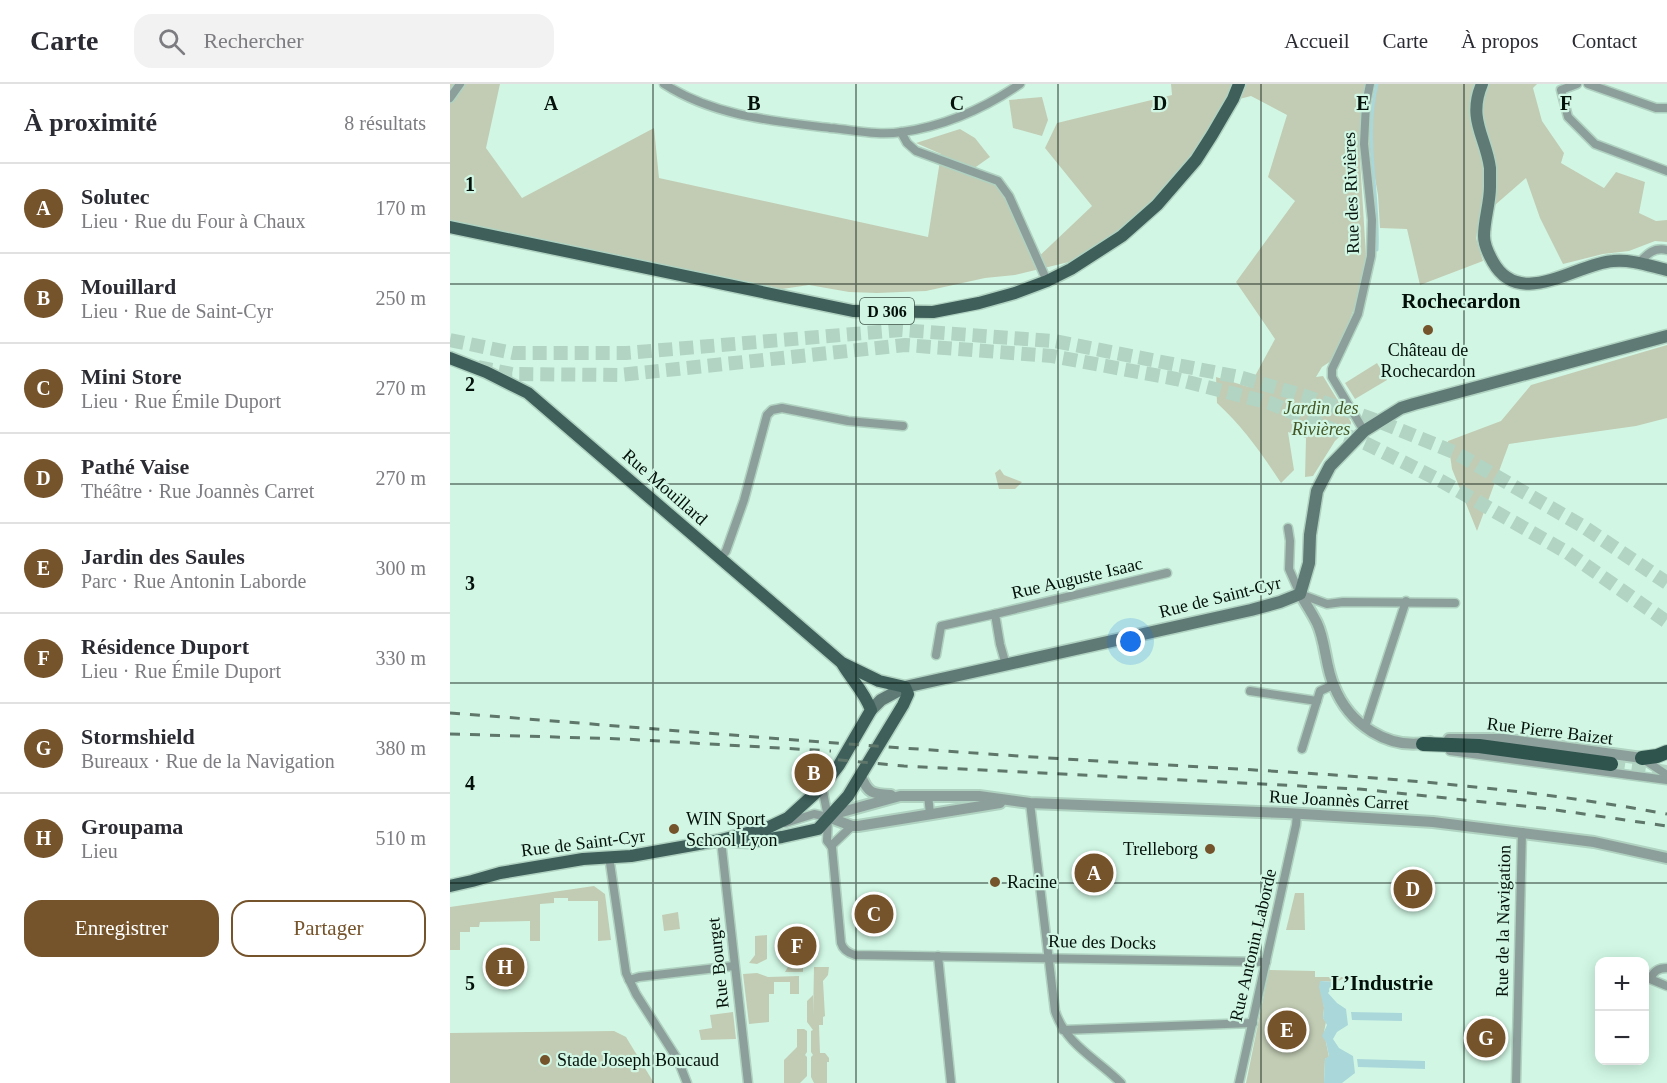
<!DOCTYPE html>
<html lang="fr">
<meta charset="utf-8">
<style>
:root{--surface:#fff;--page:#f2f2f3;--text:#2b2b33;--muted:#7c7c81;--line:#e1e1e2;--accent:#75532b}
body{margin:0;font-family:"Times New Roman",serif;background:var(--page);color:var(--text)}
.controls{position:absolute;right:18px;bottom:18px;display:grid;overflow:hidden;border-radius:12px;box-shadow:0 3px 15px #0003}
.controls button{width:54px;height:54px;display:grid;place-items:center;padding:0;border:0;border-bottom:2px solid var(--line);background:var(--surface);color:var(--text);font:30px sans-serif}
.you{position:absolute;left:681px;top:558px;width:21px;height:21px;margin:-15px;border:4px solid #fff;border-radius:50%;background:#1a73e8;box-shadow:0 0 0 9px #1a73e833}
.badge{display:grid;place-items:center;width:39px;height:39px;border-radius:50%;background:var(--accent);color:#fff;font-size:20px;font-weight:700}
.pin{position:absolute;translate:-50% -50%;border:3px solid #fff;box-shadow:0 2px 6px #0006}
.list{margin:0;padding:0;list-style:none}
h2{display:flex;justify-content:space-between;align-items:center;height:78px;margin:0;padding:0 24px;font-size:26px}
h2 small{font-size:20px;font-weight:400;color:var(--muted)}
.list li{display:grid;grid-template-columns:39px 1fr auto;gap:18px;align-items:center;box-sizing:border-box;height:90px;padding:0 24px;border-top:2px solid var(--line)}
.list b{display:block;font-size:22px;white-space:nowrap}
.list p{margin:0;font-size:20px;white-space:nowrap;color:var(--muted)}
.list em{font-size:20px;font-style:normal;color:var(--muted)}
.actions{display:flex;gap:12px;padding:18px 24px}
.actions a{flex:1;padding:14px 0;border:2px solid var(--accent);border-radius:18px;text-align:center;font-size:21px;color:var(--accent)}
.actions .main{background:var(--accent);color:#fff}
.icon{flex:none;width:33px;height:33px;fill:none;stroke:currentColor;stroke-width:2;stroke-linecap:round;stroke-linejoin:round}
.map{position:relative;flex:none;width:1217px;height:999px;overflow:hidden}
header{display:flex;align-items:center;gap:36px;box-sizing:border-box;height:84px;padding:0 30px;background:var(--surface);border-bottom:2px solid var(--line)}
header strong{font-size:28px}
nav{display:flex;gap:33px;margin-inline-start:auto;font-size:21px}
.search{width:420px;height:54px;background:var(--page);display:flex;align-items:center;gap:15px;box-sizing:border-box;padding:0 21px;border-radius:18px;color:var(--muted);font-size:22px}
main{display:flex}
aside{flex:1;background:var(--surface)}
.map>svg:first-child{display:block}
</style>
<header>
<strong>Carte</strong>
<div class="search"><svg class="icon" aria-label="search" viewBox="0 0 24 24"><circle cx="10" cy="10" r="6"/><path d="M15 15l6 6"/></svg>Rechercher</div>
<nav><a>Accueil</a><a>Carte</a><a>À propos</a><a>Contact</a></nav>
</header>
<main>
<aside>
<h2>À proximité<small>8 résultats</small></h2>
<ul class="list">
<li><span class="badge">A</span><div><b>Solutec</b><p>Lieu · Rue du Four à Chaux</p></div><em>170 m</em></li>
<li><span class="badge">B</span><div><b>Mouillard</b><p>Lieu · Rue de Saint-Cyr</p></div><em>250 m</em></li>
<li><span class="badge">C</span><div><b>Mini Store</b><p>Lieu · Rue Émile Duport</p></div><em>270 m</em></li>
<li><span class="badge">D</span><div><b>Pathé Vaise</b><p>Théâtre · Rue Joannès Carret</p></div><em>270 m</em></li>
<li><span class="badge">E</span><div><b>Jardin des Saules</b><p>Parc · Rue Antonin Laborde</p></div><em>300 m</em></li>
<li><span class="badge">F</span><div><b>Résidence Duport</b><p>Lieu · Rue Émile Duport</p></div><em>330 m</em></li>
<li><span class="badge">G</span><div><b>Stormshield</b><p>Bureaux · Rue de la Navigation</p></div><em>380 m</em></li>
<li><span class="badge">H</span><div><b>Groupama</b><p>Lieu</p></div><em>510 m</em></li>
</ul>
<div class="actions"><a class="main">Enregistrer</a><a>Partager</a></div>
</aside>
<div class="map">
<svg width="1217" height="999" viewBox="0 0 1217 999">
<rect width="100%" height="100%" fill="#d1f7e4"/>
<g fill="#c2ccb4">
<path d="M 0,0 L 50,0 L 36,64 L 72,114 L 204,44 L 209,94 L 478,153 L 491,70 L 466,59 L 510,45 L 525,54 L 540,73 L 523,85 L 548,97 L 583,178 L 642,122 L 595,64 L 607,39 L 722,11 L 721,0 L 916,0 L 909,59 L 916,172 L 908,215 L 884,275 L 872,283 L 866,293 L 873,292 L 901,338 L 901,342 L 885,357 L 863,392 L 855,393 L 856,354 L 838,348 L 844,386 L 831,399 C 812,370 793,343 767,319 L 766,293 L 799,303 L 825,255 L 786,198 L 845,117 L 818,93 L 837,31 L 801,12 L 778,18 L 759,52 L 740,72 L 701,121 L 669,150 L 623,177 L 565,191 L 535,194 L 476,207 L 427,209 L 399,208 L 359,201 L 332,205 L 0,137 Z"/>
<polygon points="926,0 1087,0 1083,4 1092,37 1114,69 1111,79 1154,104 1166,88 1195,98 1189,129 1206,137 1217,136 1217,158 1205,157 1179,167 1153,170 1113,180 1090,134 1076,94 1045,121 1032,120 1026,154 1033,177 970,201 957,145 930,144 928,111 919,61 922,20"/>
<polygon points="592,13 598,36 592,52 563,44 559,16"/>
<polygon points="1217,261 1217,334 1186,342 1059,360 1027,447 1002,385 998,357 1051,337 1081,301"/>
<polygon points="927,279 937,296 905,315 895,299"/>
<polygon points="550,385 554,391 572,398 565,405 549,405 545,389"/>
<polygon points="144,802 155,810 161,856 148,857 148,817 118,817 118,814 104,814 104,819 90,820 90,857 80,857 80,837 30,838 29,843 20,843 20,848 10,848 10,866 0,866 0,823"/>
<polygon points="845,809 854,809 855,846 836,846"/>
<polygon points="228,828 230,845 214,847 212,831"/>
<polygon points="317,851 317,875 307,880 299,879 305,871 305,852"/>
<polygon points="363,872 353,883 353,888 335,888 340,879 340,873"/>
<polygon points="364,883 379,883 378,891 373,897 375,932 373,933 373,941 369,941 370,969 375,969 379,974 379,978 377,978 377,999 364,999 361,993 361,973 363,971 361,968 361,947 363,946 357,938 357,917 363,911 363,932"/>
<polygon points="819,886 865,887 865,893 896,893 887,898 872,897 874,924 873,934 876,938 874,948 879,973 875,975 874,999 796,999"/>
<polygon points="307,889 318,893 349,892 349,910 340,910 340,898 324,898 324,910 319,910 319,938 299,940 293,890"/>
<polygon points="283,928 286,955 251,956 249,946 262,944 260,931"/>
<polygon points="347,945 354,945 357,947 357,968 355,971 357,973 357,992 350,999 334,999 334,976 347,963"/>
<polygon points="164,947 176,953 204,999 0,999 0,949"/>
</g>
<g fill="#aad7da">
<polygon points="870,897 887,898 878,909 887,919 896,925 898,941 887,948 883,955 889,964 903,972 905,989 892,999 874,999 875,975 879,972 876,958 872,952 877,941 873,934 874,924 869,903"/>
<polygon points="901,928 952,929 952,937 902,936"/>
<polygon points="907,975 975,977 975,985 908,983"/>
</g>
<g fill="none" stroke-linecap="round" stroke-linejoin="round">
<path stroke="#aad7da" stroke-width="3" d="M 927,166 C 930,109 913,56 927,0"/>
<g stroke="#b2d4c3" stroke-width="14" stroke-dasharray="14 7" stroke-linecap="butt">
<polyline points="0,256 63,269 176,269 451,246 604,257 789,293 855,312 928,337 1006,369 1134,443 1217,499"/>
<polyline points="28,283 62,290 170,291 455,261 602,272 726,295 820,319 917,360 993,398 1118,469 1217,538"/>
<polyline points="1161,680 1217,688"/>
</g>
<g stroke="#b0d2c1" stroke-width="11">
<g id="minor">
<path d="M 214,0 C 264,32 322,37 380,44 C 404,46 428,52 452,48 C 495,42 535,24 570,0"/>
<polyline points="1127,0 1111,6 1118,33 1145,60 1217,87"/>
<polyline points="1138,0 1206,24 1217,24"/>
<polyline points="0,14 10,0"/>
<polyline points="451,48 457,59 466,67 548,97 559,112 597,197"/>
<path d="M 1189,179 C 1197,170 1204,163 1217,166"/>
<polyline points="914,347 882,293 882,285 908,230 921,172 922,136 914,60 916,20 920,0"/>
<polyline points="838,444 840,457 839,485 850,510 877,520 893,518 1005,519"/>
<polyline points="270,475 276,467 294,416 317,331 322,326 332,324 398,337 453,342"/>
<polyline points="486,571 491,542 545,530"/>
<polyline points="556,581 550,560 545,530 717,489"/>
<polyline points="800,607 867,617"/>
<polyline points="915,643 956,517"/>
<polyline points="852,665 870,607 883,601"/>
<polyline points="1000,667 1217,696"/>
<polyline points="1193,675 1217,691"/>
<path d="M 372,703 L 378,733 L 377,757 L 382,763 L 391,859 C 393,866 398,869 405,871 L 816,878"/>
<polyline points="478,711 480,730"/>
<path d="M 580,719 L 605,927 C 616,961 647,975 671,999"/>
<polyline points="335,739 364,730 378,733"/>
<polyline points="271,756 298,999"/>
<polyline points="381,762 402,742"/>
<polyline points="159,772 176,889 186,910 228,976 237,999"/>
<polyline points="488,872 501,999"/>
<path d="M 1217,884 C 1208,884 1204,887 1200,895 L 1217,902"/>
<polyline points="179,896 189,893 284,882"/>
<polyline points="613,946 803,939"/>
<polyline points="789,999 846,741 847,729"/>
<polyline points="1066,999 1072,748"/>
</g>
</g>
<g stroke="#b0d2c1" stroke-width="14">
<g id="tertiary">
<path d="M 850,510 C 856,520 862,529 867,539 C 876,558 875,582 884,602 C 899,640 938,667 980,658"/>
<polyline points="999,655 1053,655 1192,674"/>
<path d="M 411,692 C 418,710 423,710 441,711"/>
<polyline points="381,731 450,712 529,712 580,719 836,729 983,738 1144,758 1217,774"/>
<polyline points="378,733 402,742 408,742 550,719"/>
</g>
</g>
<g stroke="#b0d2c1" stroke-width="15">
<g id="secondary">
<path d="M 1032,0 C 1017,35 1036,53 1040,84 C 1040,90 1040,97 1040,103 C 1040,119 1034,136 1034,152 C 1034,161 1039,171 1043,178 C 1070,226 1125,180 1163,177 C 1181,175 1200,182 1217,186"/>
<polyline points="421,626 431,616 455,603 801,526 830,518 850,510 859,479 860,451 867,407 880,382 914,347 951,324 964,320 1217,252"/>
</g>
</g>
<g stroke="#b0d2c1" stroke-width="15">
<g id="primary">
<polyline points="0,143 403,227 483,228 529,219 565,209 597,197 621,185 672,152 707,121 746,76 762,51 783,15 789,0"/>
<polyline points="0,274 36,288 78,309 392,579 429,597 455,603 458,610 453,621 398,712 368,745 332,753 299,758 271,756"/>
<path d="M 0,802 L 22,797 L 50,789 L 133,775 L 181,772 L 271,756 L 317,744 L 338,734 L 372,703 L 389,681 L 421,626 C 415,609 402,596 393,581"/>
</g>
</g>
<g stroke="#b0d2c1" stroke-width="16">
<g id="trunk">
<polyline points="973,660 1029,662 1161,680"/>
<polyline points="1192,674 1207,672 1217,668"/>
</g>
</g>
<use href="#minor" stroke="#8d9f9b" stroke-width="8"/>
<use href="#tertiary" stroke="#8d9f9b" stroke-width="10"/>
<use href="#secondary" stroke="#5f7975" stroke-width="12"/>
<use href="#primary" stroke="#3e5f5a" stroke-width="12"/>
<use href="#trunk" stroke="#2f544e" stroke-width="14"/>
<g stroke="#5f766b" stroke-width="3" stroke-dasharray="10 10" stroke-linecap="butt">
<path d="M 0,629 C 210,645 420,663 631,676 C 827,688 1023,694 1217,730"/>
<polyline points="0,650 174,655 381,667"/>
<polyline points="368,674 454,682 909,705 1092,724 1217,742"/>
</g>
</g>
<path fill="none" stroke="#04100a" stroke-width="1.5" stroke-opacity="0.55" d="M 203,0 L 203,999M 406,0 L 406,999M 608,0 L 608,999M 811,0 L 811,999M 1014,0 L 1014,999M 0,200 L 1217,200M 0,400 L 1217,400M 0,599 L 1217,599M 0,799 L 1217,799"/>
<g fill="#75532b" stroke="#d1f7e4" stroke-width="2">
<circle cx="978" cy="246" r="6"/>
<circle cx="224" cy="745" r="6"/>
<circle cx="760" cy="765" r="6"/>
<circle cx="545" cy="798" r="6"/>
<circle cx="95" cy="976" r="6"/>
</g>
<g text-anchor="middle" stroke-width="4.5" stroke-linejoin="round" paint-order="stroke">
<rect fill="#d1f7e4" stroke="#42554b" stroke-width="1.5" x="410" y="214" width="54" height="26" rx="4.5"/>
<g font-size="16" font-weight="bold" fill="#04100a">
<text x="437" y="233">D 306</text>
</g>
<g font-size="18" fill="#04100a" stroke="#d1f7e4">
<text transform="translate(901 109) rotate(-92)" y="6">Rue des Rivières</text>
<text transform="translate(215 403) rotate(41)" y="6">Rue Mouillard</text>
<text transform="translate(627 494) rotate(-13)" y="6">Rue Auguste Isaac</text>
<text transform="translate(770 513) rotate(-14)" y="6">Rue de Saint-Cyr</text>
<text transform="translate(1100 647) rotate(7)" y="6">Rue Pierre Baizet</text>
<text transform="translate(889 716) rotate(3)" y="6">Rue Joannès Carret</text>
<text transform="translate(133 759) rotate(-7)" y="6">Rue de Saint-Cyr</text>
<text transform="translate(1053 837) rotate(-89)" y="6">Rue de la Navigation</text>
<text transform="translate(652 858) rotate(1)" y="6">Rue des Docks</text>
<text transform="translate(803 861) rotate(-77)" y="6">Rue Antonin Laborde</text>
<text transform="translate(268 879) rotate(-96)" y="6">Rue Bourget</text>
</g>
<g font-size="18" fill="#04100a" stroke="#d1f7e4" text-anchor="start">
<text x="978" y="272" text-anchor="middle">Château de<tspan x="978" dy="21">Rochecardon</tspan></text>
<text x="236" y="741">WIN Sport<tspan x="236" dy="21">School Lyon</tspan></text>
<text x="748" y="771" text-anchor="end">Trelleborg</text>
<text x="557" y="804">Racine</text>
<text x="107" y="982">Stade Joseph Boucaud</text>
</g>
<g font-size="18" font-style="italic" fill="#445625" stroke="#d1f7e4">
<text x="871" y="330">Jardin des<tspan x="871" dy="21">Rivières</tspan></text>
</g>
<g font-size="21" font-weight="bold" fill="#04100a" stroke="#d1f7e4">
<text x="1011" y="224">Rochecardon</text>
<text x="932" y="906">L’Industrie</text>
</g>
</g>
<g font-size="20" text-anchor="middle" font-weight="bold" fill="#04100a" stroke="#d1f7e4" stroke-width="4.5" stroke-linejoin="round" paint-order="stroke">
<text x="101" y="26">A</text>
<text x="304" y="26">B</text>
<text x="507" y="26">C</text>
<text x="710" y="26">D</text>
<text x="913" y="26">E</text>
<text x="1116" y="26">F</text>
<text x="20" y="107">1</text>
<text x="20" y="307">2</text>
<text x="20" y="506">3</text>
<text x="20" y="706">4</text>
<text x="20" y="906">5</text>
</g>
</svg>
<div class="controls">
<button>+</button>
<button>−</button>
</div>
<div class="you"></div>
<div class="pin badge" style="left:644px;top:789px">A</div>
<div class="pin badge" style="left:364px;top:689px">B</div>
<div class="pin badge" style="left:424px;top:830px">C</div>
<div class="pin badge" style="left:963px;top:805px">D</div>
<div class="pin badge" style="left:837px;top:946px">E</div>
<div class="pin badge" style="left:347px;top:862px">F</div>
<div class="pin badge" style="left:1036px;top:954px">G</div>
<div class="pin badge" style="left:55px;top:883px">H</div>
</div>
</main>
